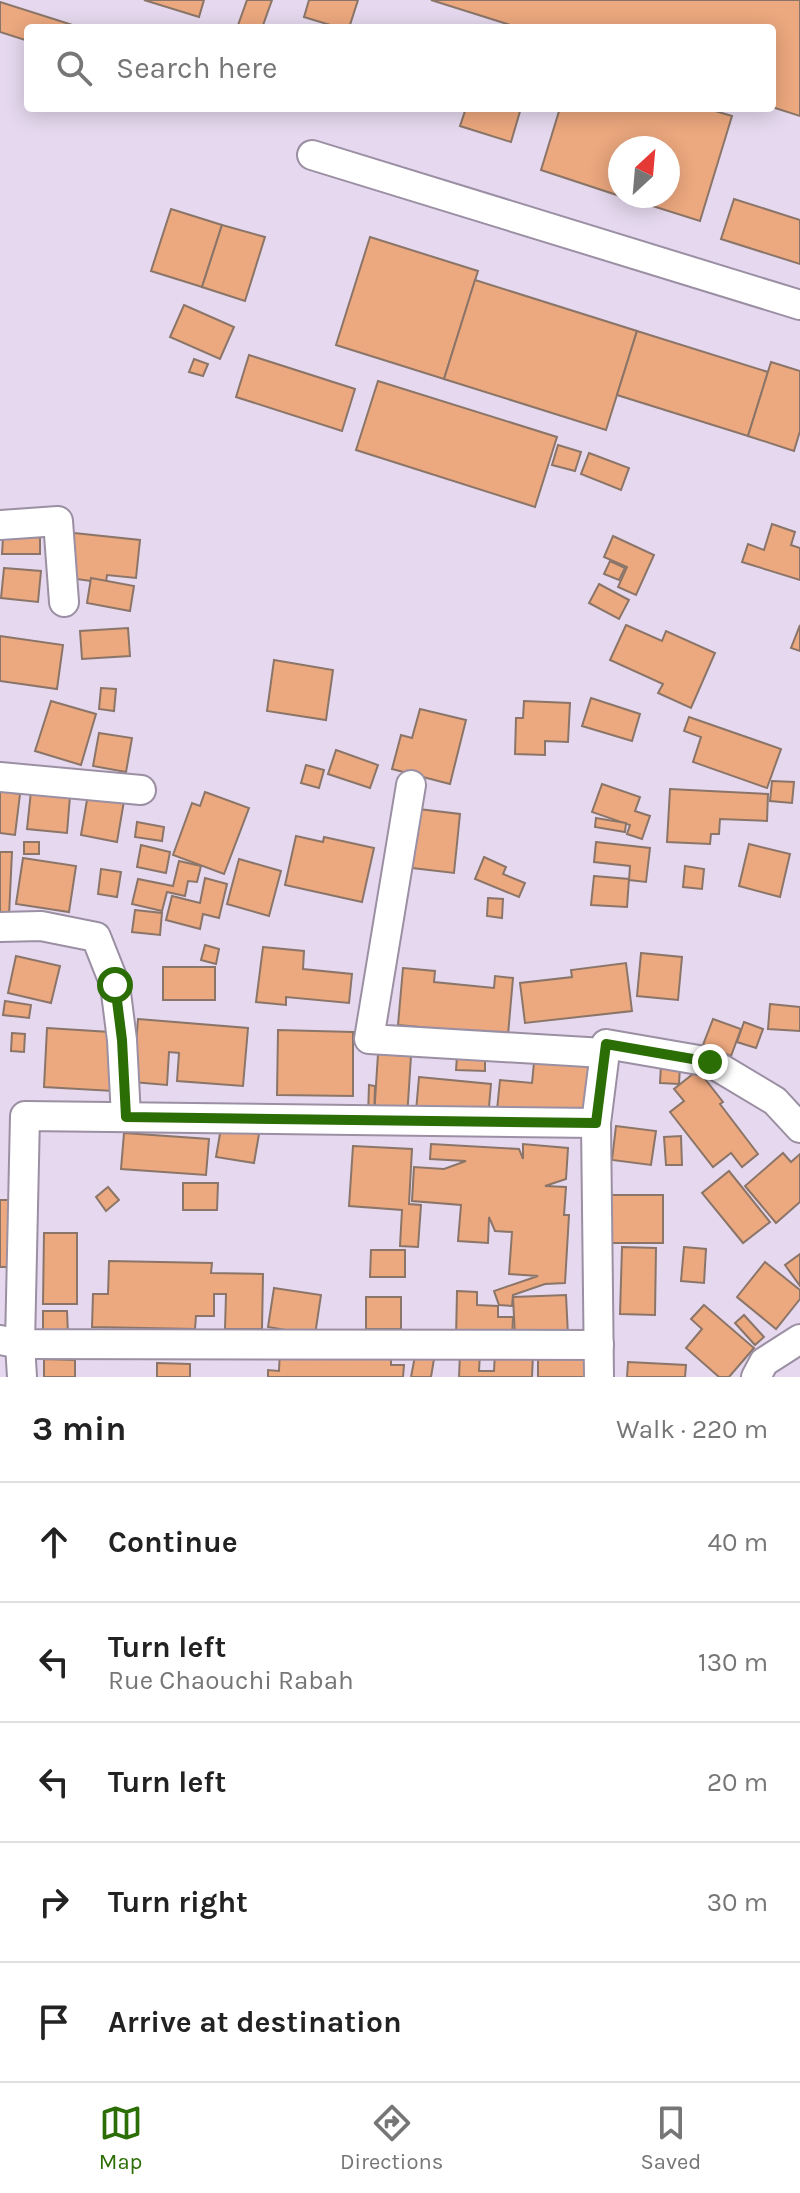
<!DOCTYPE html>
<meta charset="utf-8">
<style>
:root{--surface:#fff;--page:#f6f6f6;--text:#222;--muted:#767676;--line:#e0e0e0;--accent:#2c6e06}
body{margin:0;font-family:Karla,sans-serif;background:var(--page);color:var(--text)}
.compass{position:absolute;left:608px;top:136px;width:72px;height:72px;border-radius:50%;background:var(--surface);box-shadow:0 4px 20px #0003;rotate:26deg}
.stop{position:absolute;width:24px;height:24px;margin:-18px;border:6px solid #2c6e06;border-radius:50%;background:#fff}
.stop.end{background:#2c6e06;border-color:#fff;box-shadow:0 2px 8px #0008}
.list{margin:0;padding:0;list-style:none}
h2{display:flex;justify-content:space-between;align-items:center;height:104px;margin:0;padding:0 32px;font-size:34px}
h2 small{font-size:26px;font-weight:400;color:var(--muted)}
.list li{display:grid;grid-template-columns:52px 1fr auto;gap:24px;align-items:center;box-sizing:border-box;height:120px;padding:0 32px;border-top:2px solid var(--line)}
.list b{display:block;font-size:30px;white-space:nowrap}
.list p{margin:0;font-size:26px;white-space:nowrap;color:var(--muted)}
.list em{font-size:26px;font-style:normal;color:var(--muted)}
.icon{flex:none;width:44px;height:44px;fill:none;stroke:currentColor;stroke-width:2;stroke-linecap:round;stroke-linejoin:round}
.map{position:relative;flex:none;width:800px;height:1377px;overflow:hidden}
.search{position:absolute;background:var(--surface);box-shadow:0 4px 20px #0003;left:24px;right:24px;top:24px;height:88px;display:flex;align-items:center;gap:20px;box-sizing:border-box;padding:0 28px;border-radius:8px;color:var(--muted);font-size:30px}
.sheet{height:704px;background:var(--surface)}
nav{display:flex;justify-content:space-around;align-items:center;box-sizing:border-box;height:112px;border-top:2px solid var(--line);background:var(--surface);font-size:22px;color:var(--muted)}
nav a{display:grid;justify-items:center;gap:4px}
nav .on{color:var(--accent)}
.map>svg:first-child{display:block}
</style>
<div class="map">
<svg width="800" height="1377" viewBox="0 0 800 1377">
<rect width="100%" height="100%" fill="#e6d9ef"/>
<g fill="#eca87e" stroke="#8b7569" stroke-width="2">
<polygon points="144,0 204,0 199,17"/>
<polygon points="247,0 272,0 262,28 237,28"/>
<polygon points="309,0 358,0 349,28 340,28 304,17"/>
<polygon points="431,0 800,0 800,116 772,107 772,28 520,28"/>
<polygon points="0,2 82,28 28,28 28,41 0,32"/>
<polygon points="466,108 521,108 511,142 460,126"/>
<polygon points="560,108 705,108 732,116 700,221 621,196 668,196 668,148 620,148 620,196 541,170"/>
<polygon points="734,199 800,220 800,264 721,239"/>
<polygon points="171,209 222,225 202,287 151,271"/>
<polygon points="222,225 265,237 245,301 202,287"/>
<polygon points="370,237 478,271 444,379 336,345"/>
<polygon points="475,280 637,331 606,430 444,379"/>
<polygon points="184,305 234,327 220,359 170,337"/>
<polygon points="637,331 768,372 748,436 617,395"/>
<polygon points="249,355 355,389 342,431 236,397"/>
<polygon points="194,359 208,364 203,376 189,372"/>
<polygon points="771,362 800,371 800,431 794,451 748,436"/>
<polygon points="378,381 557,437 535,507 356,450"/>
<polygon points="558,445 581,452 575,471 552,465"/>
<polygon points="589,453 629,468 621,490 581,474"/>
<polygon points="772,524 795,532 791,545 800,548 800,580 742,562 748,544 764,550"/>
<polygon points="74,533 140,540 136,578 107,575 106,583 69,578"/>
<polygon points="613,536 654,555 636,595 618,587 627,567 604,557"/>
<polygon points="40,537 40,554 2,554 3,538"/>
<polygon points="610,561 625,568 619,580 604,574"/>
<polygon points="4,568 41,571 38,602 1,598"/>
<polygon points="91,578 134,586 130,611 87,603"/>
<polygon points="599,584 629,600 619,619 589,603"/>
<polygon points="626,625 662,641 666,631 715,653 691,708 658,693 663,684 610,660"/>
<polygon points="800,625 800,651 791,648"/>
<polygon points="128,628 130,656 82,659 80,631"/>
<polygon points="0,636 63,645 57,689 0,681"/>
<polygon points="274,660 333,670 326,720 267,711"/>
<polygon points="101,688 116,689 114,711 99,709"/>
<polygon points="591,698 640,714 632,741 582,726"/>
<polygon points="51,701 96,714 81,765 35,751"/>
<polygon points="524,701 570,703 568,742 545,741 545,755 515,754 516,718 523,718"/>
<polygon points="420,709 466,720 450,784 392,769 401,735 412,738"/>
<polygon points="689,717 781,749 767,788 693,762 701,737 684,731"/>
<polygon points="99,733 132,738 126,772 93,766"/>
<polygon points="336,750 378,765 370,788 328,774"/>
<polygon points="306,765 324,770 319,788 301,783"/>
<polygon points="772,781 794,782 792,803 770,801"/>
<polygon points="602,784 640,797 635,811 650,816 642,839 627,834 630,825 592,812"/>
<polygon points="670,789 768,794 767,821 720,819 719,834 711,834 710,844 667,842"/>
<polygon points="0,791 20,794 15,835 0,833"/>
<polygon points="31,791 70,796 67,833 27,829"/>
<polygon points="205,792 249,808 224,874 173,855 192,803 200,806"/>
<polygon points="88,794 124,801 117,842 81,835"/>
<polygon points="410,808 460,814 454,873 404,867"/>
<polygon points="596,818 626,823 625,832 595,827"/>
<polygon points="137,822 164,827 162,841 135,837"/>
<polygon points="296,836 323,842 324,837 374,848 362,902 285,885"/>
<rect x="24" y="842" width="15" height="12"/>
<polygon points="596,842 650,848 646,882 629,880 630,866 594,862"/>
<polygon points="749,844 790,854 780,897 739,886"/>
<polygon points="141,845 170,852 166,873 137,867"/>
<polygon points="0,852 12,852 9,916 0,915"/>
<polygon points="484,857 506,867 503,874 525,883 519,897 475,879"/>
<polygon points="23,858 76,866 69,912 16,904"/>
<polygon points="239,859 281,871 269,916 227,904"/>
<polygon points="179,861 201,866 197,882 188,881 185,896 167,892 162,911 132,904 138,879 173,886"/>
<polygon points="685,866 704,869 702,889 683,887"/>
<polygon points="101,869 121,872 117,897 98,894"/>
<polygon points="594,876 629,879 627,907 591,905"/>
<polygon points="205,878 227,884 219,918 203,914 200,929 166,920 172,896 200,903"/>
<polygon points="488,898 503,899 502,918 487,916"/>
<polygon points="135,910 162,913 160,935 132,932"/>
<polygon points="205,945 219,949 216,964 201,960"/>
<polygon points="263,947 304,951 303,969 352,974 349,1003 286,997 286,1005 256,1002"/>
<polygon points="641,953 682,957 678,1000 637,996"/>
<polygon points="16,956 60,966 51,1003 8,993"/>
<polygon points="626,963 632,1011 525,1023 520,983 572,977 571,970"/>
<rect x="163" y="967" width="52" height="33"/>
<polygon points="403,968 435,971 434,982 494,988 495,976 513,978 508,1035 398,1025"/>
<polygon points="5,1001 31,1005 29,1018 3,1015"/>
<polygon points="770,1004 800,1007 800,1031 768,1029"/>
<polygon points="138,1019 248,1028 243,1086 177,1081 179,1053 169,1052 167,1085 133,1082"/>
<polygon points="713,1019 741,1029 731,1056 703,1045"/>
<polygon points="744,1022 763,1029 756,1048 737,1042"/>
<polygon points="47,1028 110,1032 113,1091 44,1087"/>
<polygon points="278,1030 353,1032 353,1096 277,1095"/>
<polygon points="12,1033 25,1034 24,1052 11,1051"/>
<polygon points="535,1052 600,1059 594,1120 497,1110 500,1080 532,1083"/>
<polygon points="378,1054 411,1056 407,1118 374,1116"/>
<polygon points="457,1056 485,1056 485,1071 456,1070"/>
<polygon points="661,1065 680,1066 679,1084 660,1083"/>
<polygon points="698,1070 723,1102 720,1104 758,1154 742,1167 731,1153 713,1167 670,1112 684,1101 674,1089"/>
<polygon points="419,1077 491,1084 488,1118 416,1111"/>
<polygon points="369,1085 375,1086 374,1116 368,1116"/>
<polygon points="616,1126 656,1131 651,1165 612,1160"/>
<polygon points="221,1128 259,1134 254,1163 216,1157"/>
<polygon points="124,1133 209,1139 206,1175 121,1169"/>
<polygon points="681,1136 682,1165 666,1165 664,1137"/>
<polygon points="431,1144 519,1149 523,1159 523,1144 568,1148 566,1179 545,1186 566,1187 564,1215 569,1215 565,1283 545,1284 513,1295 512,1306 499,1305 494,1291 538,1276 509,1274 512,1232 495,1231 489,1217 488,1243 458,1241 461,1205 412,1201 414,1167 444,1169 466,1161 430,1159"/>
<polygon points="353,1146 412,1149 409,1204 421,1205 418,1247 400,1246 402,1210 349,1206"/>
<polygon points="783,1153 791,1162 800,1154 800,1202 776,1223 745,1186"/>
<polygon points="729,1171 770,1222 743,1243 702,1193"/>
<polygon points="183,1183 218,1183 217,1210 183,1210"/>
<polygon points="108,1187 119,1200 106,1211 96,1197"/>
<rect x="605" y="1195" width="58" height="48"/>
<polygon points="0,1200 14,1200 15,1267 0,1267"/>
<polygon points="44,1233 77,1233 77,1304 43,1304"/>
<polygon points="622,1247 656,1248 655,1315 620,1314"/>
<polygon points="684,1247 706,1249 704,1283 681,1281"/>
<polygon points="371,1250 405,1250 405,1277 370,1277"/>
<polygon points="800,1254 800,1286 785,1265"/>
<polygon points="109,1261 212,1263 211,1273 263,1274 262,1329 225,1329 226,1294 214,1294 214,1316 196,1316 195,1329 92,1327 93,1294 108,1294"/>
<polygon points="765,1262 800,1290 800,1299 776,1329 737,1297"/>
<polygon points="274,1288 321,1295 315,1335 268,1327"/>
<polygon points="457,1291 477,1292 477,1305 498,1306 498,1317 513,1317 512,1340 456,1338"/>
<polygon points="566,1295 568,1335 515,1337 513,1297"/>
<rect x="366" y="1297" width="35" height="32"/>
<polygon points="704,1305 754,1348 729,1377 719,1377 686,1348 702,1329 691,1319"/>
<polygon points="43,1311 67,1311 68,1334 43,1334"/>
<polygon points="744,1315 764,1337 755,1345 735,1323"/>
<polygon points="280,1350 391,1355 391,1365 404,1365 403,1377 268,1377 268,1370 279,1371"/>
<polygon points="495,1352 533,1354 532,1377 459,1377 460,1354 480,1353 479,1371 494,1371"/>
<polygon points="415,1356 434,1359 431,1377 411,1377"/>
<polygon points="538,1357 591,1359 591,1377 538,1377"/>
<polygon points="44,1359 75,1360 75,1377 44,1377"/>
<polygon points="628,1362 686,1365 685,1377 627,1377"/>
<polygon points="157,1363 190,1364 190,1377 157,1377"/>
</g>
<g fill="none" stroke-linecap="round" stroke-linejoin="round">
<g stroke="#9b8fa3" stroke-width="32">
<g id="minor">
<polyline points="312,155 800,305"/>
<polyline points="0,525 58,521 64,602"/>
<polyline points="0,777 141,790"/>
<polyline points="411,785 369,1039 604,1053"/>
<polyline points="0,927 41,926 96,937 115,985 122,1040 126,1117"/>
<polyline points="0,1340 20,1344 599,1345"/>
<polyline points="22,1377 20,1344 25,1116 596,1123"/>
<polyline points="599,1377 596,1123 606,1044 710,1062 775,1101 800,1128"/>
<polyline points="756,1377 764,1362 800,1339"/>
</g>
</g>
<use href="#minor" stroke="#fff" stroke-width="28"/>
</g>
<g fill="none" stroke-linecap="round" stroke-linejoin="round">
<polyline stroke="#2c6e06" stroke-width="10" points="115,985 122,1040 126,1117 596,1123 606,1044 710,1062"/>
</g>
</svg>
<svg class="compass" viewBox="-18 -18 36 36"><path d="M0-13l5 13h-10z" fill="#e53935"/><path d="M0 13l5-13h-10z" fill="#767676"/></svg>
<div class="stop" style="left:115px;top:985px"></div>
<div class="stop end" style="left:710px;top:1062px"></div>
<div class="search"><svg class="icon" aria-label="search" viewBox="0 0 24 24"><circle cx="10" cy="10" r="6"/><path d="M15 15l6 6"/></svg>Search here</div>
</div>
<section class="sheet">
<h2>3 min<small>Walk · 220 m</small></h2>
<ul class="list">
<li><svg class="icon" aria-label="ahead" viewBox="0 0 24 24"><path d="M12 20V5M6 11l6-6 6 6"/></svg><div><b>Continue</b></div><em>40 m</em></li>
<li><svg class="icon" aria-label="left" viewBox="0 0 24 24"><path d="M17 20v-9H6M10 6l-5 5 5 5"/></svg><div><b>Turn left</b><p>Rue Chaouchi Rabah</p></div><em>130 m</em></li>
<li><svg class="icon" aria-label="left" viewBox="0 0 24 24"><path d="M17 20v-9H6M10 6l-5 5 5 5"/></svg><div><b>Turn left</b></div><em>20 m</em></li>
<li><svg class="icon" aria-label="right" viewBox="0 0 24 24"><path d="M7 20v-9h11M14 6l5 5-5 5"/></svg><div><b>Turn right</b></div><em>30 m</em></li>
<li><svg class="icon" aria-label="arrive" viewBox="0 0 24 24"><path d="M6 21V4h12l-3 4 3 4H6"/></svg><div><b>Arrive at destination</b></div></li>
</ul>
</section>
<nav>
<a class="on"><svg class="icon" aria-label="map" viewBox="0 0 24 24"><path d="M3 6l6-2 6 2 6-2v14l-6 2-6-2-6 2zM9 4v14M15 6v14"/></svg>Map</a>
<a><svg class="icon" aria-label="directions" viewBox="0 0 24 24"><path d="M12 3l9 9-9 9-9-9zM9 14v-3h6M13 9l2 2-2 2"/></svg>Directions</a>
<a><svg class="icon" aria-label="saved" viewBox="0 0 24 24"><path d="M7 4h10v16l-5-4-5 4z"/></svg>Saved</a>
</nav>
